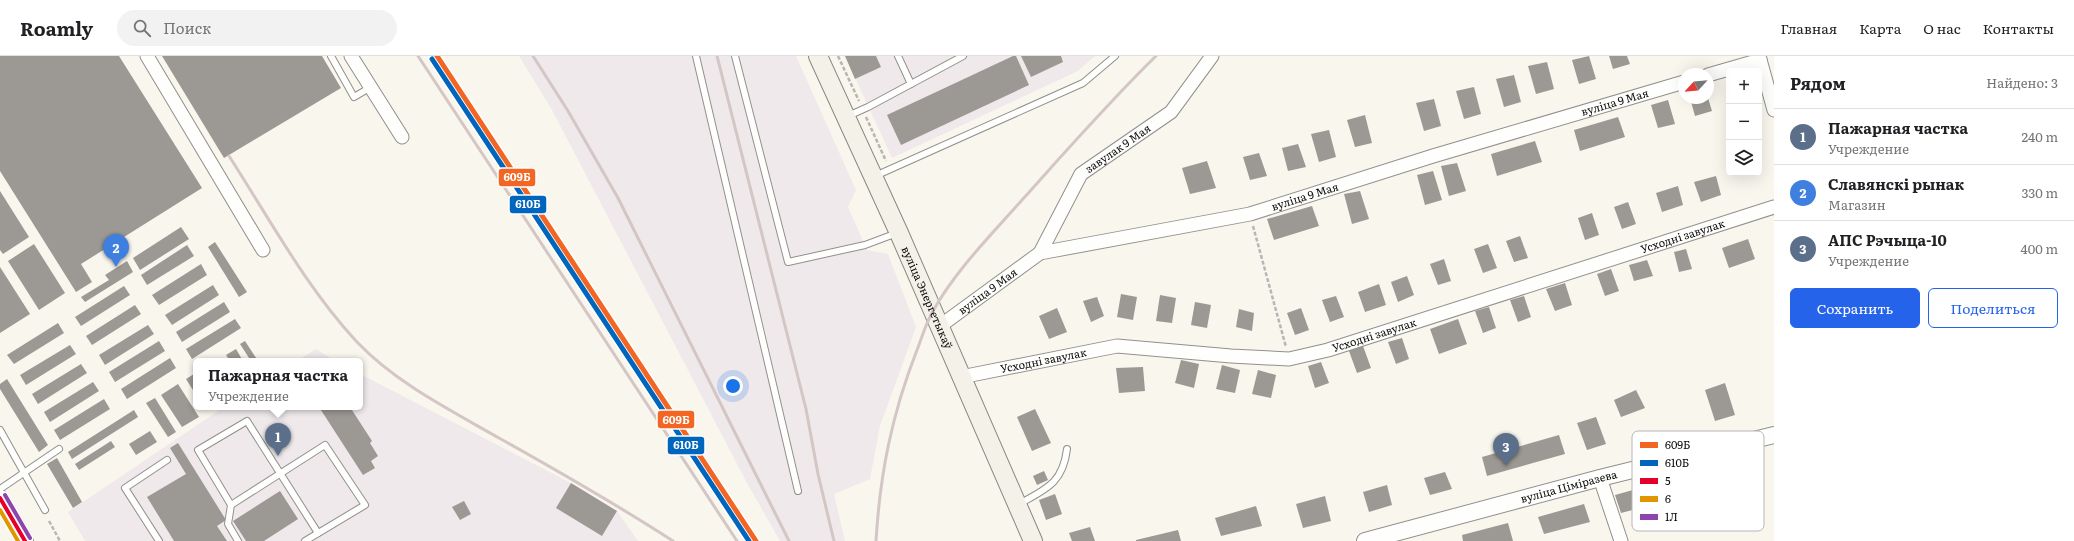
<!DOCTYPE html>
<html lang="ru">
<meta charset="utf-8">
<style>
:root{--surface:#fff;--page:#f2f2f2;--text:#202124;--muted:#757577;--line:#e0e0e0;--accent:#2563eb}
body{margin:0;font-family:Literata,serif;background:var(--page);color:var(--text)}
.controls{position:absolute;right:12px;top:12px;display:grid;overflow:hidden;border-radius:6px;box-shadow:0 4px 16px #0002}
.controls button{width:36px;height:36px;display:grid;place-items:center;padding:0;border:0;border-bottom:1px solid var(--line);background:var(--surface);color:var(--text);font:20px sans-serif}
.compass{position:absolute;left:1678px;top:12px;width:36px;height:36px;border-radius:50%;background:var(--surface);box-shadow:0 4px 16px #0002;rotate:244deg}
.you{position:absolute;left:733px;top:330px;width:14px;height:14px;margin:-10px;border:3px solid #fff;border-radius:50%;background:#1a73e8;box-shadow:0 0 0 6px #1a73e833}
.badge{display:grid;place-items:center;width:26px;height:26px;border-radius:50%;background:var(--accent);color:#fff;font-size:13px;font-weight:700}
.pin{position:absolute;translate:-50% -33px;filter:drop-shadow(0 1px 2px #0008)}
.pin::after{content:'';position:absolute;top:21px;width:14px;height:12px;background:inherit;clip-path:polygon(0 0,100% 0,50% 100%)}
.popup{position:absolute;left:193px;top:302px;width:170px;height:52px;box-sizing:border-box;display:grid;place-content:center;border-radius:6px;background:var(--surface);filter:drop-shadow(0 1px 3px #0005);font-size:13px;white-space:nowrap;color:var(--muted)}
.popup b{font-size:15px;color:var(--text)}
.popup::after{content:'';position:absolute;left:50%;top:100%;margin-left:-8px;border:8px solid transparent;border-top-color:var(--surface)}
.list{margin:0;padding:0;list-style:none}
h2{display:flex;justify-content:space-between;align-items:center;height:52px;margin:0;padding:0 16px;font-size:17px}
h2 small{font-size:13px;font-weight:400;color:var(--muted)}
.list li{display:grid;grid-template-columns:26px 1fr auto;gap:12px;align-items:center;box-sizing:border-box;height:56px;padding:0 16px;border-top:1px solid var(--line)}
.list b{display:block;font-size:15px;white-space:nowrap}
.list p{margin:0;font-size:13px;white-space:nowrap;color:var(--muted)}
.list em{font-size:13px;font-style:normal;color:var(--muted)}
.actions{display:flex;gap:8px;padding:12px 16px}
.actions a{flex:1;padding:9px 0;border:1px solid var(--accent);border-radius:6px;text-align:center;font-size:14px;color:var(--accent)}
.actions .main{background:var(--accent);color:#fff}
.icon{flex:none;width:22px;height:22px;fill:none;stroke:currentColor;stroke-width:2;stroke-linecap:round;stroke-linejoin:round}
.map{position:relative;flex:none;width:1774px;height:485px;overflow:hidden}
header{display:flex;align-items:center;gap:24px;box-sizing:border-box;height:56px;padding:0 20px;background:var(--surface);border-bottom:1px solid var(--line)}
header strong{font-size:19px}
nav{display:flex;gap:22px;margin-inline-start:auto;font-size:14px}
.search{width:280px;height:36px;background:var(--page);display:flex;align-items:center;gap:10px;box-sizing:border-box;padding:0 14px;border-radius:22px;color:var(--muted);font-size:15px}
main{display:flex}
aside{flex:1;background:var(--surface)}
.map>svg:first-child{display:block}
</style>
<header>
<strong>Roamly</strong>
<div class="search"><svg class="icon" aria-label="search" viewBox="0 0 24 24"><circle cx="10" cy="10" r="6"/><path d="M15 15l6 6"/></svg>Поиск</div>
<nav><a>Главная</a><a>Карта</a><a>О нас</a><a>Контакты</a></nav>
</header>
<main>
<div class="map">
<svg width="1774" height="485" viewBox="0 0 1774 485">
<rect width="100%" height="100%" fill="#f9f6ee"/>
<g fill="#efe9eb">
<polygon points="519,0 796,0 856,134 848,151 867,194 888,198 916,271 880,370 870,423 834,438 845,485 780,485 747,427 552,54"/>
<polygon points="845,0 1095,0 1078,15 892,102"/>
<polygon points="316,293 335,305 297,305"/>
<polygon points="360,318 571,427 617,455 638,485 85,485 68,456 224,351 360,351"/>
</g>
<g fill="#9c9994">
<polygon points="0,0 119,0 202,132 81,208 92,226 76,236 0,115"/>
<polygon points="162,0 322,0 341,32 224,102"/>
<polygon points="845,0 876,0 881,11 855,23"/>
<polygon points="1013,0 1016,0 1029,29 901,89 887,59"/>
<polygon points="1021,0 1061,0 1063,6 1031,21"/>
<polygon points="1589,0 1596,23 1579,28 1572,4"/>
<polygon points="1609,0 1627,0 1630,8 1613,13"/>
<polygon points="1547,6 1554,33 1536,38 1528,10"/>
<polygon points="1514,19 1521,46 1504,51 1496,23"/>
<polygon points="1474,31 1481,58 1464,63 1456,35"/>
<polygon points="1690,42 1708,42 1712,55 1695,60"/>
<polygon points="1434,43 1441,70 1424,75 1416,47"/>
<polygon points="1668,44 1675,68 1658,72 1651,49"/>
<polygon points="1365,59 1372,87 1355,91 1347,64"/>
<polygon points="1618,61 1625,81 1580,95 1574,74"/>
<polygon points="1329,74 1336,101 1319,106 1311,78"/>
<polygon points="1535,85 1542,106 1497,120 1491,98"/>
<polygon points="1298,88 1306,111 1288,115 1282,92"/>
<polygon points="1259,97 1267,120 1250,124 1243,101"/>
<polygon points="1207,105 1216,132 1190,138 1182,112"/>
<polygon points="1457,107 1466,135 1449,140 1441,110"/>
<polygon points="1433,115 1442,144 1425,149 1417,119"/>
<polygon points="1716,120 1721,139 1701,146 1694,126"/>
<polygon points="1678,130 1683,149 1662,156 1656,137"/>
<polygon points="0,135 29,181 3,198 0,194"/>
<polygon points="1360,135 1369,163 1352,168 1344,138"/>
<polygon points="1628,146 1636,168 1622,173 1614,151"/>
<polygon points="1312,150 1319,170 1274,184 1267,163"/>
<polygon points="1592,157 1599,179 1585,184 1578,162"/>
<polygon points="181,171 189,183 140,214 133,202"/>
<polygon points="1520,180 1528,202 1514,206 1506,185"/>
<polygon points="1748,183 1755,203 1729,212 1722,192"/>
<polygon points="215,186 247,236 239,241 208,191"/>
<polygon points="34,188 65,237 39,254 8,205"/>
<polygon points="1488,188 1497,212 1483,217 1474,193"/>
<polygon points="187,189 194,200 147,229 141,219"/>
<polygon points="1686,193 1692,213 1679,216 1674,196"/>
<polygon points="1444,203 1451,225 1438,229 1430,208"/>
<polygon points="1647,204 1653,220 1634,225 1629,209"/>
<polygon points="127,205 133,216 85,246 81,241 109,224 105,219"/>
<polygon points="201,208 207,219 159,249 152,239"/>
<polygon points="0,211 30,258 0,277"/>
<polygon points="1611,213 1619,235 1605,240 1597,218"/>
<polygon points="1407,220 1414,239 1398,246 1391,226"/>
<polygon points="1565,227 1572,249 1555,255 1546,233"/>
<polygon points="1379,228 1386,249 1365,256 1358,236"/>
<polygon points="213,229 219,239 172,269 165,259"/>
<polygon points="124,230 130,239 81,270 75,261"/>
<polygon points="1121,238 1137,241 1133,264 1117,261"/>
<polygon points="1160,239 1176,242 1172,267 1156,265"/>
<polygon points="1336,240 1344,261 1330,266 1322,244"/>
<polygon points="1524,240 1531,261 1518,266 1510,244"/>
<polygon points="1097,241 1104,260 1091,266 1083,245"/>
<polygon points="224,246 230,256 182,286 176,276"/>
<polygon points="1195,246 1211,249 1207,272 1191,269"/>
<polygon points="135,249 141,258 92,289 86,280"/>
<polygon points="1489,251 1496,272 1483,277 1475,255"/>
<polygon points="1057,252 1067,276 1049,283 1039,260"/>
<polygon points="1301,252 1309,274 1295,279 1287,257"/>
<polygon points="1239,253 1254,257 1252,275 1236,271"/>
<polygon points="235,263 241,272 192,303 186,293"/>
<polygon points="1458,263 1467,288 1439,298 1430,273"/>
<polygon points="58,267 64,277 14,308 7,299"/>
<polygon points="148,269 154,278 105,309 99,299"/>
<polygon points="1402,282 1409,303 1396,308 1388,286"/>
<polygon points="159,285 165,295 115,326 109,316"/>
<polygon points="245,285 258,305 251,305 240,288"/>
<polygon points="70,289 76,298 26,329 20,319"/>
<polygon points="1363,290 1371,312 1357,317 1349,295"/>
<polygon points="236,293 243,305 230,305 226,299"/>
<polygon points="170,302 176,312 127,343 121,333"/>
<polygon points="1181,304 1199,308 1194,332 1175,327"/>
<polygon points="1321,306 1329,327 1315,332 1308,310"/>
<polygon points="81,308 87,317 38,348 32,338"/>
<polygon points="1222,309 1240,314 1235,337 1216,333"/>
<polygon points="1143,311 1145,335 1119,337 1116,312"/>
<polygon points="1258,314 1276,319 1271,342 1252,338"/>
<polygon points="194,318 196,321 196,339 186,323"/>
<polygon points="7,323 48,389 39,396 0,333 0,328"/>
<polygon points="93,326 99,335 50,366 44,356"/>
<polygon points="1725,327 1735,359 1715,365 1705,334"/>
<polygon points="178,328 199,361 182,371 161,339"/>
<polygon points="1636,334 1645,352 1621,361 1614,344"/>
<polygon points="155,342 176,376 168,381 146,347"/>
<polygon points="104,343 110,353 60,384 54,374"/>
<polygon points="319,351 350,351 372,385 370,387 378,400 371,405 375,412 363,419"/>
<polygon points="1035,353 1051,387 1032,395 1017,361"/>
<polygon points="134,354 138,361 72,403 68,396"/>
<polygon points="1596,361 1606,388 1587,394 1577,367"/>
<polygon points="150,375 157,386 136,399 129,388"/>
<polygon points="1559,379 1565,398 1487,420 1482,401"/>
<polygon points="111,385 115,391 79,414 75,408"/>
<polygon points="178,387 226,464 217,470 227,485 174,485 147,441 186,418 170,392"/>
<polygon points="1759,397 1764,414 1736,423 1732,408"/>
<polygon points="57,402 82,446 73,452 47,408"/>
<polygon points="1044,415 1048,424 1037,429 1033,420"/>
<polygon points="1445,416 1452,433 1430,439 1424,422"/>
<polygon points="1694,416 1708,444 1684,451 1674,424"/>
<polygon points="571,427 617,455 602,480 556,452"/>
<polygon points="1387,429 1392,449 1369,456 1363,436"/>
<polygon points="1651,429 1656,448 1621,457 1615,439"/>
<polygon points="280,435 298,463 264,485 246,485 233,465"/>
<polygon points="1055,438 1062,458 1046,464 1039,444"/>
<polygon points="1325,440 1331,465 1303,472 1296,448"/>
<polygon points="464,445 471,458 460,464 452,451"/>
<polygon points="1584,448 1590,466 1544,478 1538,461"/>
<polygon points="1256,450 1262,470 1221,480 1215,462"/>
<polygon points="1508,467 1513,485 1463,485 1462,479"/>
<polygon points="1090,471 1095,485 1072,485 1069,477"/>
<polygon points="1178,474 1181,485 1136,485 1136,484"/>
</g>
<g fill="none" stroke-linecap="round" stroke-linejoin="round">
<g stroke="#92908d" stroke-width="8">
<g id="service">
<polyline points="331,0 354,41 371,31"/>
<polyline points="696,0 798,435"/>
<polyline points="735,0 788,206 865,189 897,177"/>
<polyline points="898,0 911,28"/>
<polyline points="848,60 868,51 963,0"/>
<polyline points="875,120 1083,27 1115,0"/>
<polyline points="0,374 45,454"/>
<polyline points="0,433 59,393"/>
<path d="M 1019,448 C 1046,433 1063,427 1067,393"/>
<polyline points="231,449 325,389 365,449 305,485"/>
<polyline points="159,485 125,432 167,404"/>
<polyline points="238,485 228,468 231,449 198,394 247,365 318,477"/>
</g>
</g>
<g stroke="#92908d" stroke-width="15">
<g id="minor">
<polyline points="147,0 263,194"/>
<polyline points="351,0 402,81"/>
<polyline points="1759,0 1774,54"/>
<polyline points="1708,19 1760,4"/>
<path id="s1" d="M 1040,197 L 1081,118 L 1171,56 L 1212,0"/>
<path id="s2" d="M 940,270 L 1040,197 L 1250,158 L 1433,100 L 1684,26"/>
<path id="s3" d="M 961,321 L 1117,290 L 1231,300 L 1289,303 L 1328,294 L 1774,151"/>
<polyline points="1600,422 1621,485"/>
</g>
</g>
<g stroke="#92908d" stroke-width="18">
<g id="tertiary">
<polyline points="0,442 25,485"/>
<path id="s4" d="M 1365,485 L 1600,422 L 1774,379"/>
</g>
</g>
<g stroke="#888783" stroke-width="20">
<g id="secondary">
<path id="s5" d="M 818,0 L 899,177 L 1033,485"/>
</g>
</g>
<g stroke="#b7b6b5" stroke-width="2.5" stroke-dasharray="4 2" stroke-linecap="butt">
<polyline points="838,0 859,45"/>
<polyline points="866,61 886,105"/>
<polyline points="1253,170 1286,291"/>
<polyline points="49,465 60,485"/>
</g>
<use href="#service" stroke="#fefefc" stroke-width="6"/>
<use href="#minor" stroke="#fefefc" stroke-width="13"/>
<use href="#tertiary" stroke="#fefefc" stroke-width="16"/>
<use href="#secondary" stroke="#f3f1e8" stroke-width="18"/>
<g stroke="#d4c6c5" stroke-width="3">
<polyline points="418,0 737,485"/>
<polyline points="533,0 568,55 618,142 789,485"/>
<polyline points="717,0 806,353 818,418 834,485"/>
<path d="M 229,100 C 269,162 306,231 357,286 C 396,327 450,354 499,382 C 558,415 616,448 673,485"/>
<path d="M 876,485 C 880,417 892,358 917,294 C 922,281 926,267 933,255 C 956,214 991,179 1022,144 C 1066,95 1109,46 1156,0"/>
</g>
<g stroke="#fff" stroke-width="7">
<polyline id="bus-1" points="0,442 25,485"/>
</g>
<g stroke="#fff" stroke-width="7">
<polyline id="bus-2" points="0,454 18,485"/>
</g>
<g stroke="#fff" stroke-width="7">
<polyline id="bus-3" points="5,439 30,482"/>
</g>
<use href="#bus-1" stroke="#e4002b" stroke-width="4"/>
<use href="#bus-2" stroke="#df9601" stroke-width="4"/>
<use href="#bus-3" stroke="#8e44ad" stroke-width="4"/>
<g stroke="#fff" stroke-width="8">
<polyline id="rail-1" points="437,0 756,485"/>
</g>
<g stroke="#fff" stroke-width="8">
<polyline id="rail-2" points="432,3 749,485"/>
</g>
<use href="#rail-1" stroke="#f26522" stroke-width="5"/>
<use href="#rail-2" stroke="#0065bd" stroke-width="5"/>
</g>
<g text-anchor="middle" stroke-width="4" stroke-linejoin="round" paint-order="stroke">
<g font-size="11" fill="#0a0a0a" stroke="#fff">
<text dy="4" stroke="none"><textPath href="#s2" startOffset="719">вуліца 9 Мая</textPath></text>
<text dy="4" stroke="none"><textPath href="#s1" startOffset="134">завулак 9 Мая</textPath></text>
<text dy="4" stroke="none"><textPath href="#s2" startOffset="395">вуліца 9 Мая</textPath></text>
<text dy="4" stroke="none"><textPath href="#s3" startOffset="744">Усходні завулак</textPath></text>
<text dy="4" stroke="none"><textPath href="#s2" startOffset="59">вуліца 9 Мая</textPath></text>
<text dy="4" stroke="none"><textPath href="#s5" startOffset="265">вуліца Энергетыкаў</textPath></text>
<text dy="4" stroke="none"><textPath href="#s3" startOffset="420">Усходні завулак</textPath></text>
<text dy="4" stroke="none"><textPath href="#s3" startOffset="84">Усходні завулак</textPath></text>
<text dy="4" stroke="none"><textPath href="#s4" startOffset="211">вуліца Ціміразева</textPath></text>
</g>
</g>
<rect x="1632" y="375" width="132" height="100" rx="6" fill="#fff" stroke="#b6b6b6" stroke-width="1"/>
<rect x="1640" y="386" width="18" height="6" fill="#f26522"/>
<rect x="1640" y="404" width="18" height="6" fill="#0065bd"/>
<rect x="1640" y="422" width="18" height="6" fill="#e4002b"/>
<rect x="1640" y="440" width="18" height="6" fill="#df9601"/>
<rect x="1640" y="458" width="18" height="6" fill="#8e44ad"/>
<g font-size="11" fill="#0a0a0a">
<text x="1665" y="393">609Б</text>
<text x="1665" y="411">610Б</text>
<text x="1665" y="429">5</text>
<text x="1665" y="447">6</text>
<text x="1665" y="465">1Л</text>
</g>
<g stroke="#fff" stroke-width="1.5">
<rect x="498" y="112" width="38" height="19" rx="4" fill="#f26522"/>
<rect x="509" y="139" width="38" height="19" rx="4" fill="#0065bd"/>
<rect x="657" y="354" width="38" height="19" rx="4" fill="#f26522"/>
<rect x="667" y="380" width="38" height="19" rx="4" fill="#0065bd"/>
</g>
<g font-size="11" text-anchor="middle" font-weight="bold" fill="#fff">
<text x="517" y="125">609Б</text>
<text x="528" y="152">610Б</text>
<text x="676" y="368">609Б</text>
<text x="686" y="393">610Б</text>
</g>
</svg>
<div class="controls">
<button>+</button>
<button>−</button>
<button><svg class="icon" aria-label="layers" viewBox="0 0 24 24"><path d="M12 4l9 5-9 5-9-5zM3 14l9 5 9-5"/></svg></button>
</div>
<svg class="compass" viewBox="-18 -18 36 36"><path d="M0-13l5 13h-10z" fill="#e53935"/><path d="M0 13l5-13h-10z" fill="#757577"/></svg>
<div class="you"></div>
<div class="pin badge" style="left:278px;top:400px;background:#5c6f8a">1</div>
<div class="popup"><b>Пажарная частка</b>Учреждение</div>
<div class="pin badge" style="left:116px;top:211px;background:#3f7fe0">2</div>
<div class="pin badge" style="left:1506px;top:410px;background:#5c6f8a">3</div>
</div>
<aside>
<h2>Рядом<small>Найдено: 3</small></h2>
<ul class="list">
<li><span class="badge" style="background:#5c6f8a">1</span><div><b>Пажарная частка</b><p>Учреждение</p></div><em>240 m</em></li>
<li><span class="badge" style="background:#3f7fe0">2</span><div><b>Славянскі рынак</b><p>Магазин</p></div><em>330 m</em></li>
<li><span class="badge" style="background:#5c6f8a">3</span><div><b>АПС Рэчыца-10</b><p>Учреждение</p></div><em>400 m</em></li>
</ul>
<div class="actions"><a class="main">Сохранить</a><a>Поделиться</a></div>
</aside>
</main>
